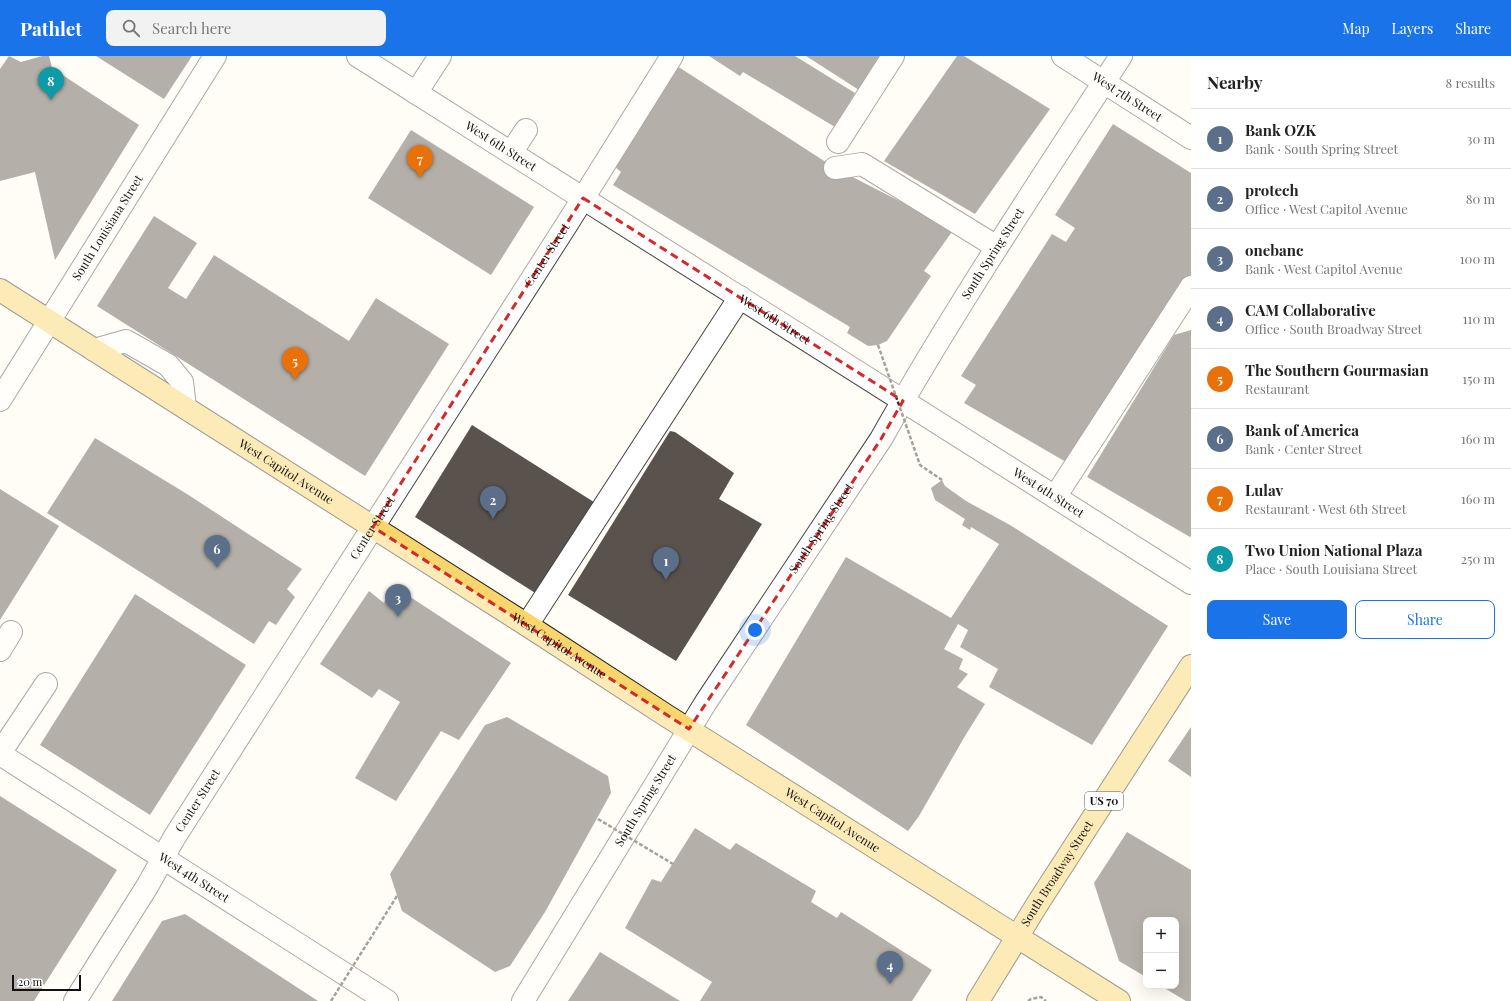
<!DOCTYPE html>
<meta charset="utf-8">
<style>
:root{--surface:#fff;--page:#f2f2f2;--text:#222;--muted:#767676;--line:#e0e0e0;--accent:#1a73e8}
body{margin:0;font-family:"Playfair Display",serif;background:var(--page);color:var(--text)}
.controls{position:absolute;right:12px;bottom:12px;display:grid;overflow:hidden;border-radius:8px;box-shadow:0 4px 16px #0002}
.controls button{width:36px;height:36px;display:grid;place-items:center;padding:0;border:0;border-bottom:1px solid var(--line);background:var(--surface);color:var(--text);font:20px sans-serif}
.scale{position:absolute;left:12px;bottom:10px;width:69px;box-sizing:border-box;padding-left:4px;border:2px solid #111;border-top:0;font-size:11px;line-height:14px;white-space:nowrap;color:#111;-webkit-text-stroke:3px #fff;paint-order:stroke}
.you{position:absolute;left:755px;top:574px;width:14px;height:14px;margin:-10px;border:3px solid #fff;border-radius:50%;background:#1a73e8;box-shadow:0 0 0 6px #1a73e833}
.badge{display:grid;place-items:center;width:26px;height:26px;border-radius:50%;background:var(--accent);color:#fff;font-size:13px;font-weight:700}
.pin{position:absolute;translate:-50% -33px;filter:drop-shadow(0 1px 2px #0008)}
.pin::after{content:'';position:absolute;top:21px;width:14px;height:12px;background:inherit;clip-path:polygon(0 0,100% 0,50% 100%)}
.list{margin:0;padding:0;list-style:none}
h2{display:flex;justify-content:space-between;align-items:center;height:52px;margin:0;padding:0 16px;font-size:17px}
h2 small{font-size:13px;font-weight:400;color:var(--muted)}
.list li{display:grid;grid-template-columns:26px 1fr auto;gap:12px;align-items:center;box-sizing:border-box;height:60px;padding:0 16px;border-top:1px solid var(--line)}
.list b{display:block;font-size:15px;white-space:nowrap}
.list p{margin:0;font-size:13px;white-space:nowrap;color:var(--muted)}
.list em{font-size:13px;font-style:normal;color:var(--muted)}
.actions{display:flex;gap:8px;padding:12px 16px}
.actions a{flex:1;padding:9px 0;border:1px solid var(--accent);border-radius:8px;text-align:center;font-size:14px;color:var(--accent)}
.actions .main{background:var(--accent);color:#fff}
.icon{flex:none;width:22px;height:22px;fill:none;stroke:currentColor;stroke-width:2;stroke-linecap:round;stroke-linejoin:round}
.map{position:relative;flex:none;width:1191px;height:945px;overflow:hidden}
header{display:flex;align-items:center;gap:24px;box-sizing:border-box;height:56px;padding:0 20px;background:var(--accent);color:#fff}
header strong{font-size:19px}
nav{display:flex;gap:22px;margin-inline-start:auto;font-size:14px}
.search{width:280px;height:36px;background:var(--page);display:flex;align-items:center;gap:10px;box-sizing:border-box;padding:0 14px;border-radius:8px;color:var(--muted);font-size:15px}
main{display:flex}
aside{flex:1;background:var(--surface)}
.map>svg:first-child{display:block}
</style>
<header>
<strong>Pathlet</strong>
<div class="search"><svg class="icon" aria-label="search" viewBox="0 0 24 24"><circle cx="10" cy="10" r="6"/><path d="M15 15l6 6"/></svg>Search here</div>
<nav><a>Map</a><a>Layers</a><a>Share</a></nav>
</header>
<main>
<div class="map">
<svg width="1191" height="945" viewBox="0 0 1191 945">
<rect width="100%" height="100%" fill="#fffdf5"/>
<g fill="#5a524d">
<polygon points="9,0 21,6 42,0 49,0 54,19 61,18 139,69 55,204 35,116 0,125 0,13"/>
<polygon points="96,0 192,0 164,43"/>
<polygon points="709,0 795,0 855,37 835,71 743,16 740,20"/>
<polygon points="806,0 881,0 859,34"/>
<polygon points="957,0 964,0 1050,53 975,158 884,105"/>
<polygon points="674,8 835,112 954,173 924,215 931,220 887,285 878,289 868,290 847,277 850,271 613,129 621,116 614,110 636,80 629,76"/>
<polygon points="1113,68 1191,117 1191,218 1066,406 964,347 976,329 961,320 1052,178 1066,186 1075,172 1055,159"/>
<polygon points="411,74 534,151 491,219 368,142"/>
<polygon points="154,160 197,187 168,232 186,243 214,199 349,285 376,242 449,288 365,420 97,250"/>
<polygon points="1191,274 1191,480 1190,481 1087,421 1174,279"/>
<polygon points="472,369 597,448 540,540 415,461"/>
<polygon points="670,375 675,376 734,417 719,443 762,468 676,605 568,539"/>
<polygon points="95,382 187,438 302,513 287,533 295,541 276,569 269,565 254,588 47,457"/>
<polygon points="942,424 945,430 966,445 1010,469 1168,570 1092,689 989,631 998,613 960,591 968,574 958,568 944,593 963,603 959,613 968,618 957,631 985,648 965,680 919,760 908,775 746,669 846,501 951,562 999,488 971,471 970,474 962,469 965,463 935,444 931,432"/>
<polygon points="0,433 59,470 0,564"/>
<polygon points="392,529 511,607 459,684 441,675 396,745 355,722 400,646 379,633 372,642 320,608 369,535 384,547"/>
<polygon points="135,538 246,609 150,759 40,689"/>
<polygon points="507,661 608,720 611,737 545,856 510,910 495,916 402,855 390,818 485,669"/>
<polygon points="1191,671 1191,721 1168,705"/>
<polygon points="0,740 117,814 34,945 0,945"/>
<polygon points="695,772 730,794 736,787 816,835 811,846 837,862 841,856 932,914 912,945 700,945 712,926 625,872 652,823 661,826"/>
<polygon points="1127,776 1191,814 1191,945 1186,945 1161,930 1176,930 1176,864 1146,864 1146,921 1119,905 1094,827"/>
<polygon points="185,858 318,945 112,945 162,865"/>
<polygon points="600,896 680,945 568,945"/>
</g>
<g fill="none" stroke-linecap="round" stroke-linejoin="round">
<g stroke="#444" stroke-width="24">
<g id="minor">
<path id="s1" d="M 358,0 L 1191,527"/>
<path id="s2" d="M 1063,0 L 1191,82"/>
<polyline points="416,37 440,0"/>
<polyline points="838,86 893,0"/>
<polyline points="511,97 526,74"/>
<polyline points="835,112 862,108 997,191"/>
<polyline points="94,294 126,285 168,309 182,326 185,351"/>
<path id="s3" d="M 0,344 L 215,0"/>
<polyline points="1055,441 1191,231"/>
<polyline points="527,569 740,241"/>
<polyline points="0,594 11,576"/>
<polyline points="0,697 46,628"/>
<path id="s4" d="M 0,698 L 387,945"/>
<path id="s5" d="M 75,945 L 148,829 L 174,782 L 567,168 L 672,0"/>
<path id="s6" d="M 523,945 L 706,646 L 881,383 C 955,252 1039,126 1121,0"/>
</g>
</g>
<g stroke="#222" stroke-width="24">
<g id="major">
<path id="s7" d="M 0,234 L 527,569 L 667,660 L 1119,945"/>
<path id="s8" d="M 978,945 L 1038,847 L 1191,610"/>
</g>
</g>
<polyline stroke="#333" stroke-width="2.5" stroke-dasharray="4 2" stroke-linecap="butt" points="1028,945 1031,943 1041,941 1046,945"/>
<use href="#minor" stroke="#fff" stroke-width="22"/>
<use href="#major" stroke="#f9d66b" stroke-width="22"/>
<g stroke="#333" stroke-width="2.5" stroke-dasharray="4 2" stroke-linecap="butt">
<polyline points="878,289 920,409 942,424"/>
<polyline points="598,763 673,808"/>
<polyline points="331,945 397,840"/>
</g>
</g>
<path d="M0 0H1191V945H0ZM 583,142 L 903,345 L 881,383 L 689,673 L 373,471 Z" fill="#fffdf5" fill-opacity=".55" fill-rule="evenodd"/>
<path fill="none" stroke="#d62828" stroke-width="3" stroke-dasharray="8 5" stroke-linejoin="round" d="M 583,142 L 903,345 L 881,383 L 689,673 L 373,471 Z"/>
<g text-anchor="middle" stroke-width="4" stroke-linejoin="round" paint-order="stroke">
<rect fill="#fff" stroke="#585858" stroke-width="1" x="1085" y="736" width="38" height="18" rx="3"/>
<g font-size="11" font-weight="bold" fill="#111">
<text x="1104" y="749">US 70</text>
</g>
<g font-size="12" fill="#111" stroke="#fff">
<text dy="4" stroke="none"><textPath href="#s2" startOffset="76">West 7th Street</textPath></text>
<text dy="4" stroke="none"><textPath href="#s1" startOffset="169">West 6th Street</textPath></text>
<text dy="4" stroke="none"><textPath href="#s3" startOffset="203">South Louisiana Street</textPath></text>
<text dy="4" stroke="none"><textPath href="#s6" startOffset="883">South Spring Street</textPath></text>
<text dy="4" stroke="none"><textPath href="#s5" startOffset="883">Center Street</textPath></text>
<text dy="4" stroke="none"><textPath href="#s1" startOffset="493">West 6th Street</textPath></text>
<text dy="4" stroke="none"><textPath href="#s7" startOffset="339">West Capitol Avenue</textPath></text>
<text dy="4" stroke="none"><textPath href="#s1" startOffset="817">West 6th Street</textPath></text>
<text dy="4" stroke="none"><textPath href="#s5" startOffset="559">Center Street</textPath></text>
<text dy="4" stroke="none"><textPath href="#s6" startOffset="559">South Spring Street</textPath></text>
<text dy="4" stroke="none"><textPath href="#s7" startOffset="663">West Capitol Avenue</textPath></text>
<text dy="4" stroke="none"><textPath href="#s6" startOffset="235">South Spring Street</textPath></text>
<text dy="4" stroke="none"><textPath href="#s5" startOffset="235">Center Street</textPath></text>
<text dy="4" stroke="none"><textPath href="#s7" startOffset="987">West Capitol Avenue</textPath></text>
<text dy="4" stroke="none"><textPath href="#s8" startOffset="150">South Broadway Street</textPath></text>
<text dy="4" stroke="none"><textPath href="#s4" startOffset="230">West 4th Street</textPath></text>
</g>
</g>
</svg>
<div class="controls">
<button>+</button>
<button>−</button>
</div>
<div class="scale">20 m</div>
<div class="you"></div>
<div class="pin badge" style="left:666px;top:524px;background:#5c6f8a">1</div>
<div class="pin badge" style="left:493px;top:463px;background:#5c6f8a">2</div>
<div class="pin badge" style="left:398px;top:561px;background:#5c6f8a">3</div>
<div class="pin badge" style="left:890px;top:928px;background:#5c6f8a">4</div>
<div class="pin badge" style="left:295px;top:324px;background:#e8710a">5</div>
<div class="pin badge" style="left:217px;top:512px;background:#5c6f8a">6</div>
<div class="pin badge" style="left:420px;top:122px;background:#e8710a">7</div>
<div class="pin badge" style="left:51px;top:44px;background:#0f9aa8">8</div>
</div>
<aside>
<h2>Nearby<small>8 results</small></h2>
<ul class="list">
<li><span class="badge" style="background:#5c6f8a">1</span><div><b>Bank OZK</b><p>Bank · South Spring Street</p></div><em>30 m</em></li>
<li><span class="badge" style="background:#5c6f8a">2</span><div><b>protech</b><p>Office · West Capitol Avenue</p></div><em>80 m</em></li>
<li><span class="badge" style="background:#5c6f8a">3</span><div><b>onebanc</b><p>Bank · West Capitol Avenue</p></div><em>100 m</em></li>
<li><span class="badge" style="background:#5c6f8a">4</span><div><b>CAM Collaborative</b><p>Office · South Broadway Street</p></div><em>110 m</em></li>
<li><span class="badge" style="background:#e8710a">5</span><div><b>The Southern Gourmasian</b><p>Restaurant</p></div><em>150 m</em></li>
<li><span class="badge" style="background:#5c6f8a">6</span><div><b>Bank of America</b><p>Bank · Center Street</p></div><em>160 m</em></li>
<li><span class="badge" style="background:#e8710a">7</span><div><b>Lulav</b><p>Restaurant · West 6th Street</p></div><em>160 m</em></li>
<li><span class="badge" style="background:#0f9aa8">8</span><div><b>Two Union National Plaza</b><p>Place · South Louisiana Street</p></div><em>250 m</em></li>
</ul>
<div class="actions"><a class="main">Save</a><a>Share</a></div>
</aside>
</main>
